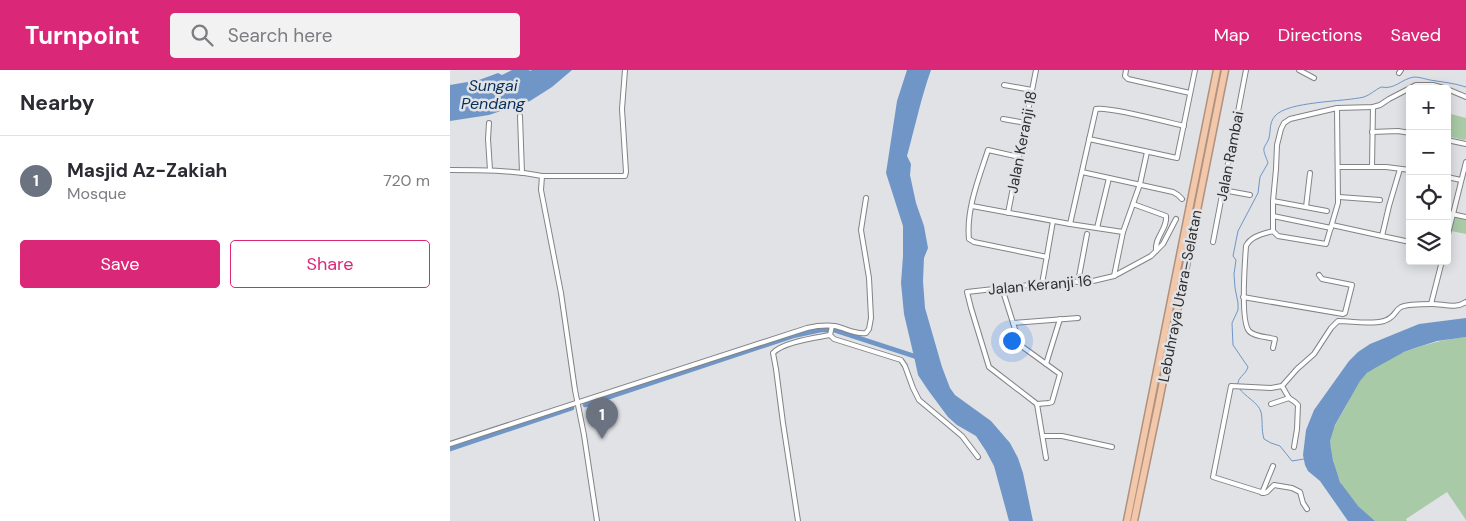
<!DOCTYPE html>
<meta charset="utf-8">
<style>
:root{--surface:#fff;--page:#f2f2f3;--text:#2b2b33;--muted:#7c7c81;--line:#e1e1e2;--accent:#db2777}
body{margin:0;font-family:"DM Sans",sans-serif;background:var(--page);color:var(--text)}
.controls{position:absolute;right:15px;top:15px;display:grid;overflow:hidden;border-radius:5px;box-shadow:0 2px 12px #0003}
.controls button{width:45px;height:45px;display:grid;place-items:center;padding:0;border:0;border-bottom:1px solid var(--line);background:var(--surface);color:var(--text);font:25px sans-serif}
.you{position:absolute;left:561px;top:270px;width:18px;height:18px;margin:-12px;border:4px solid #fff;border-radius:50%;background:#1a73e8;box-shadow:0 0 0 8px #1a73e833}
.badge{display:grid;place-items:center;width:32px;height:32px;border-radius:50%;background:var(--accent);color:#fff;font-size:16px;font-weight:700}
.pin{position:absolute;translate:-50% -41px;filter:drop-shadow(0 1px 2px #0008)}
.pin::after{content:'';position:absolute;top:26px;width:18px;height:15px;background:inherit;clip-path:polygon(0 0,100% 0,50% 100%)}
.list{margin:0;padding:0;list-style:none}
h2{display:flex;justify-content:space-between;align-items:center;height:65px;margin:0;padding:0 20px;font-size:21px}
h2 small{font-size:16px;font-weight:400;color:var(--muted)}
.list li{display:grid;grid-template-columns:32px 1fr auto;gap:15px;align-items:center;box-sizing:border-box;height:90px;padding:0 20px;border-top:1px solid var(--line)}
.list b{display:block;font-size:19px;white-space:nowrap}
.list p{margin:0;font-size:16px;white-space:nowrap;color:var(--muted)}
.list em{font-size:16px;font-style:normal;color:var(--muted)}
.actions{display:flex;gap:10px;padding:15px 20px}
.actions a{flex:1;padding:11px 0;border:1px solid var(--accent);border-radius:5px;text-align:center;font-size:18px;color:var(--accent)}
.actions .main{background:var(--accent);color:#fff}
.icon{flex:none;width:28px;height:28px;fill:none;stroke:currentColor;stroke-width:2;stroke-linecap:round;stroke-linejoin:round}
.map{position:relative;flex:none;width:1016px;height:451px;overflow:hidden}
header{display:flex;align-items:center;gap:30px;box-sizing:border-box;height:70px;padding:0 25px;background:var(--accent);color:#fff}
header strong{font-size:24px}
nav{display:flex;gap:28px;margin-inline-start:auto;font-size:18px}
.search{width:350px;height:45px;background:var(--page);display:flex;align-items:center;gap:12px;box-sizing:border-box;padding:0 18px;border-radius:5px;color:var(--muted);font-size:19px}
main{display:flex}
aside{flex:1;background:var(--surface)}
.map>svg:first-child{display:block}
</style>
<header>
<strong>Turnpoint</strong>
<div class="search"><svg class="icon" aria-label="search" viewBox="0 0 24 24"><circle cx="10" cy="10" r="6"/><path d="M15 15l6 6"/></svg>Search here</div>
<nav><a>Map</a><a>Directions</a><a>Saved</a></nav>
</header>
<main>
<aside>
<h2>Nearby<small></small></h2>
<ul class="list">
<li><span class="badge" style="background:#6b7280">1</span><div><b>Masjid Az-Zakiah</b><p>Mosque</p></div><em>720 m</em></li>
</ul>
<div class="actions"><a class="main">Save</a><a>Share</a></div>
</aside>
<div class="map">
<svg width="1016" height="451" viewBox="0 0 1016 451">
<rect width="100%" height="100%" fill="#e1e2e5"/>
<g fill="#a9caa7">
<polygon points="997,43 1016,48 1016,69 1014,70 997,66"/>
<polygon points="1004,147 1016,150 1016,164 1001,161"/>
<path d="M 1016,267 L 1016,450 L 997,422 L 956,449 L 957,451 L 925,451 C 912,440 897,428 890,411 C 888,407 887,402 885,397 C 883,388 880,380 880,371 C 882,358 890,347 896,336 C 902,325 907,312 916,304 C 940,283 985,270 1016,267 Z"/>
</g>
<g fill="#6f96c7">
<polygon points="62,0 79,0 80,1 82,0 122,0 102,17 80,31 39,45 0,51 0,15 29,10 48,3 52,5"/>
<path d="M 457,0 L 481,0 C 471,28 465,57 457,86 L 461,94 L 460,105 L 466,133 L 474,156 L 478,178 L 474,188 L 473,211 L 475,238 L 492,297 L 500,318 L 505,325 L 541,351 L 560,373 L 568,388 L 573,403 L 583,451 L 559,451 L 544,396 L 536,381 L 526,366 L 507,355 L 498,347 L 478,320 L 468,305 L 465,291 L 454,244 L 451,213 L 453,186 L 453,156 L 436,103 L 447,31 Z"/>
<polygon points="1016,248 1016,267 987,271 965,278 954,282 925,298 917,303 910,311 885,355 880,371 881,379 883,390 890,412 908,436 925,451 898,451 870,411 858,401 855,395 853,385 856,360 864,340 899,291 908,282 920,274 969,254"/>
</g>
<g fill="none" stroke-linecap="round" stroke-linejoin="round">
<g stroke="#6f96c7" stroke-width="1">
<path d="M 788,315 C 787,307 795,306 798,297 L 783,275 L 782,253 L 788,240 L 788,233 L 785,218 L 784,204 L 786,190 L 783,186 L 788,161 L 808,123 L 810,107 L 818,93 C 817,89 813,82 814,78 C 815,75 818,72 819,68 C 821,60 819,53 825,46 C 838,31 893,32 914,27 C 920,25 925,20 931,17 C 945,20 951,9 964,7 C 970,7 975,9 980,10 C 992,12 1004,13 1016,17"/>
<path d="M 789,318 C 795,327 808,332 811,342 C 813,350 811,359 814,369 L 821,373 L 830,376 L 842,391 L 854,389"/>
</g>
<g stroke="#6f96c7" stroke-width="4.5">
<polyline points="135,335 343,266 371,260 384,260 470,288"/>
<polyline points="0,379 122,338"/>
</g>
<g stroke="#828386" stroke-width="6">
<g id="minor">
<polyline points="676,0 675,6 678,9 740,23"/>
<polyline points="849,0 864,8"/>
<polyline points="949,3 951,0"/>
<polyline points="554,15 582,20"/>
<polyline points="997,19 1016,27"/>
<polyline points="887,38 888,133 876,174 828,166 823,161 823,131 826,99 827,75 831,59 834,53 840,49 887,38 923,37 930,35 939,29 966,15 983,15 997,19"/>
<polyline points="70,46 72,103"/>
<polyline points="553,49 576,53"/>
<polyline points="39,53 38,69 40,100"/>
<polyline points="922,62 948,61 960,63"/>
<polyline points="639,69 727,88 745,0"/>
<polyline points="997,70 1016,74"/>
<path d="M 569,87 L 538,80 C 529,108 516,139 519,169 L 524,172 L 597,187"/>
<polyline points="888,97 936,97 960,100"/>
<polyline points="922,97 923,37"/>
<path d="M 0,100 C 31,100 61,100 92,106 L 91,120 L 111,223 L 125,320 L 134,365 L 147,451"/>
<polyline points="632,102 723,122 728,125 732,129"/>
<polyline points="92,106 175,106 176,102 172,39 175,0"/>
<polyline points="997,107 1011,110"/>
<polyline points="773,120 800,125"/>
<polyline points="889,127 930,130"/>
<polyline points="823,131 877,141"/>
<path d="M 683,134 L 716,146 C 718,158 704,168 706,181"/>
<polyline points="522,136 620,154 673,162"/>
<polyline points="856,137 860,103"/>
<polyline points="558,143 586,0"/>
<polyline points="997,143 1016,147"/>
<polyline points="823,146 881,158"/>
<path d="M 620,154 L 646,39 C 658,36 717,52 734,56"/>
<polyline points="882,155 932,166 939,136 950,99"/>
<polyline points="647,158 659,108"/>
<path d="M 823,161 C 813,164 801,166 796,176 C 795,191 790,251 799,261 C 804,267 818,267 825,269 L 823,278"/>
<polyline points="932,166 960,172"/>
<polyline points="997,168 1016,92"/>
<polyline points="763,172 796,0"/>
<polyline points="664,206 673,162 690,114 697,82"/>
<polyline points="628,212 637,164"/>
<polyline points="592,214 603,151"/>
<polyline points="552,218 570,275 610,304 602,332 599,333 587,334"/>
<polyline points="793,227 893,244 895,243 902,215 872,209 869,205"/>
<polyline points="981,234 992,191"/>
<polyline points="563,253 628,248"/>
<polyline points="382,256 380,265 384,269 451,290 455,296 463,318 469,330 512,366 528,387"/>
<polyline points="596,294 610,249"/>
<polyline points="832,316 839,328 845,332 848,335 847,359 844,377"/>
<polyline points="587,334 539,297 521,238 517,222 597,213 643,211 664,206 701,186 713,174 726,149"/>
<polyline points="587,334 596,388"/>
<polyline points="821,334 839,328"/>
<polyline points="593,366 612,366 662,377"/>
<path d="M 0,374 L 357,258 C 366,256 376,255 385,256 C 395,258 406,265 416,263 L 419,259 L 421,248 L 419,208 L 411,160 L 416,128"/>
<polyline points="812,423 823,396"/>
<path d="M 857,439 L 853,433 L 850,422 L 842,418 L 824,415 L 817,422 L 814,423 L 763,407 L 781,316 L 821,318 L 832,316 L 847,299 L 864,284 L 881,258 L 888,251 C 903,251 918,255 934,251 C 946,247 944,241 951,237 C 958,234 975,234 982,234 C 993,234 1006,239 1016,232"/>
<path d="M 348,451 L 333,353 L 326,299 L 323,283 C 333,272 365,268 380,265"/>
</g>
</g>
<g stroke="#ae927f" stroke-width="9">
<g id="motorway">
<polyline points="677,451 767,0"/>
<polyline points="684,451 708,336 775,0"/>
</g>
</g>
<use href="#minor" stroke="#fff" stroke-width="4"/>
<use href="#motorway" stroke="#f3c7aa" stroke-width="6"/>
</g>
<g text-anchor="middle" stroke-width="5" stroke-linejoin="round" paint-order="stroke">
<g font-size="15" fill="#2f2f30" stroke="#e1e2e5">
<text transform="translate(572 72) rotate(-79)" y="5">Jalan Keranji 18</text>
<text transform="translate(780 86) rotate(-79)" y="5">Jalan Rambai</text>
<text transform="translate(590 215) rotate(-5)" y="5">Jalan Keranji 16</text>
<text transform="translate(730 226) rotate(-79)" y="5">Lebuhraya Utara–Selatan</text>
</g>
<g font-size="16" font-style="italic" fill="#052f5c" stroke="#e1e2e5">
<text x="43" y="21">Sungai<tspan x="43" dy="18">Pendang</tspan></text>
</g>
</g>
</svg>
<div class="controls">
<button>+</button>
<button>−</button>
<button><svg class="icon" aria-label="locate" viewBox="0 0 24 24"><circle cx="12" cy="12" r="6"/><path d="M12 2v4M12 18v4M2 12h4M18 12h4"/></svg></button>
<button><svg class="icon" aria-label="layers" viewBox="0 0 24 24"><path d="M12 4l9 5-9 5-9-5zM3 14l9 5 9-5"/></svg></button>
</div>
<div class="you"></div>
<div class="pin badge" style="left:152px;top:369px;background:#6b7280">1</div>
</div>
</main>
